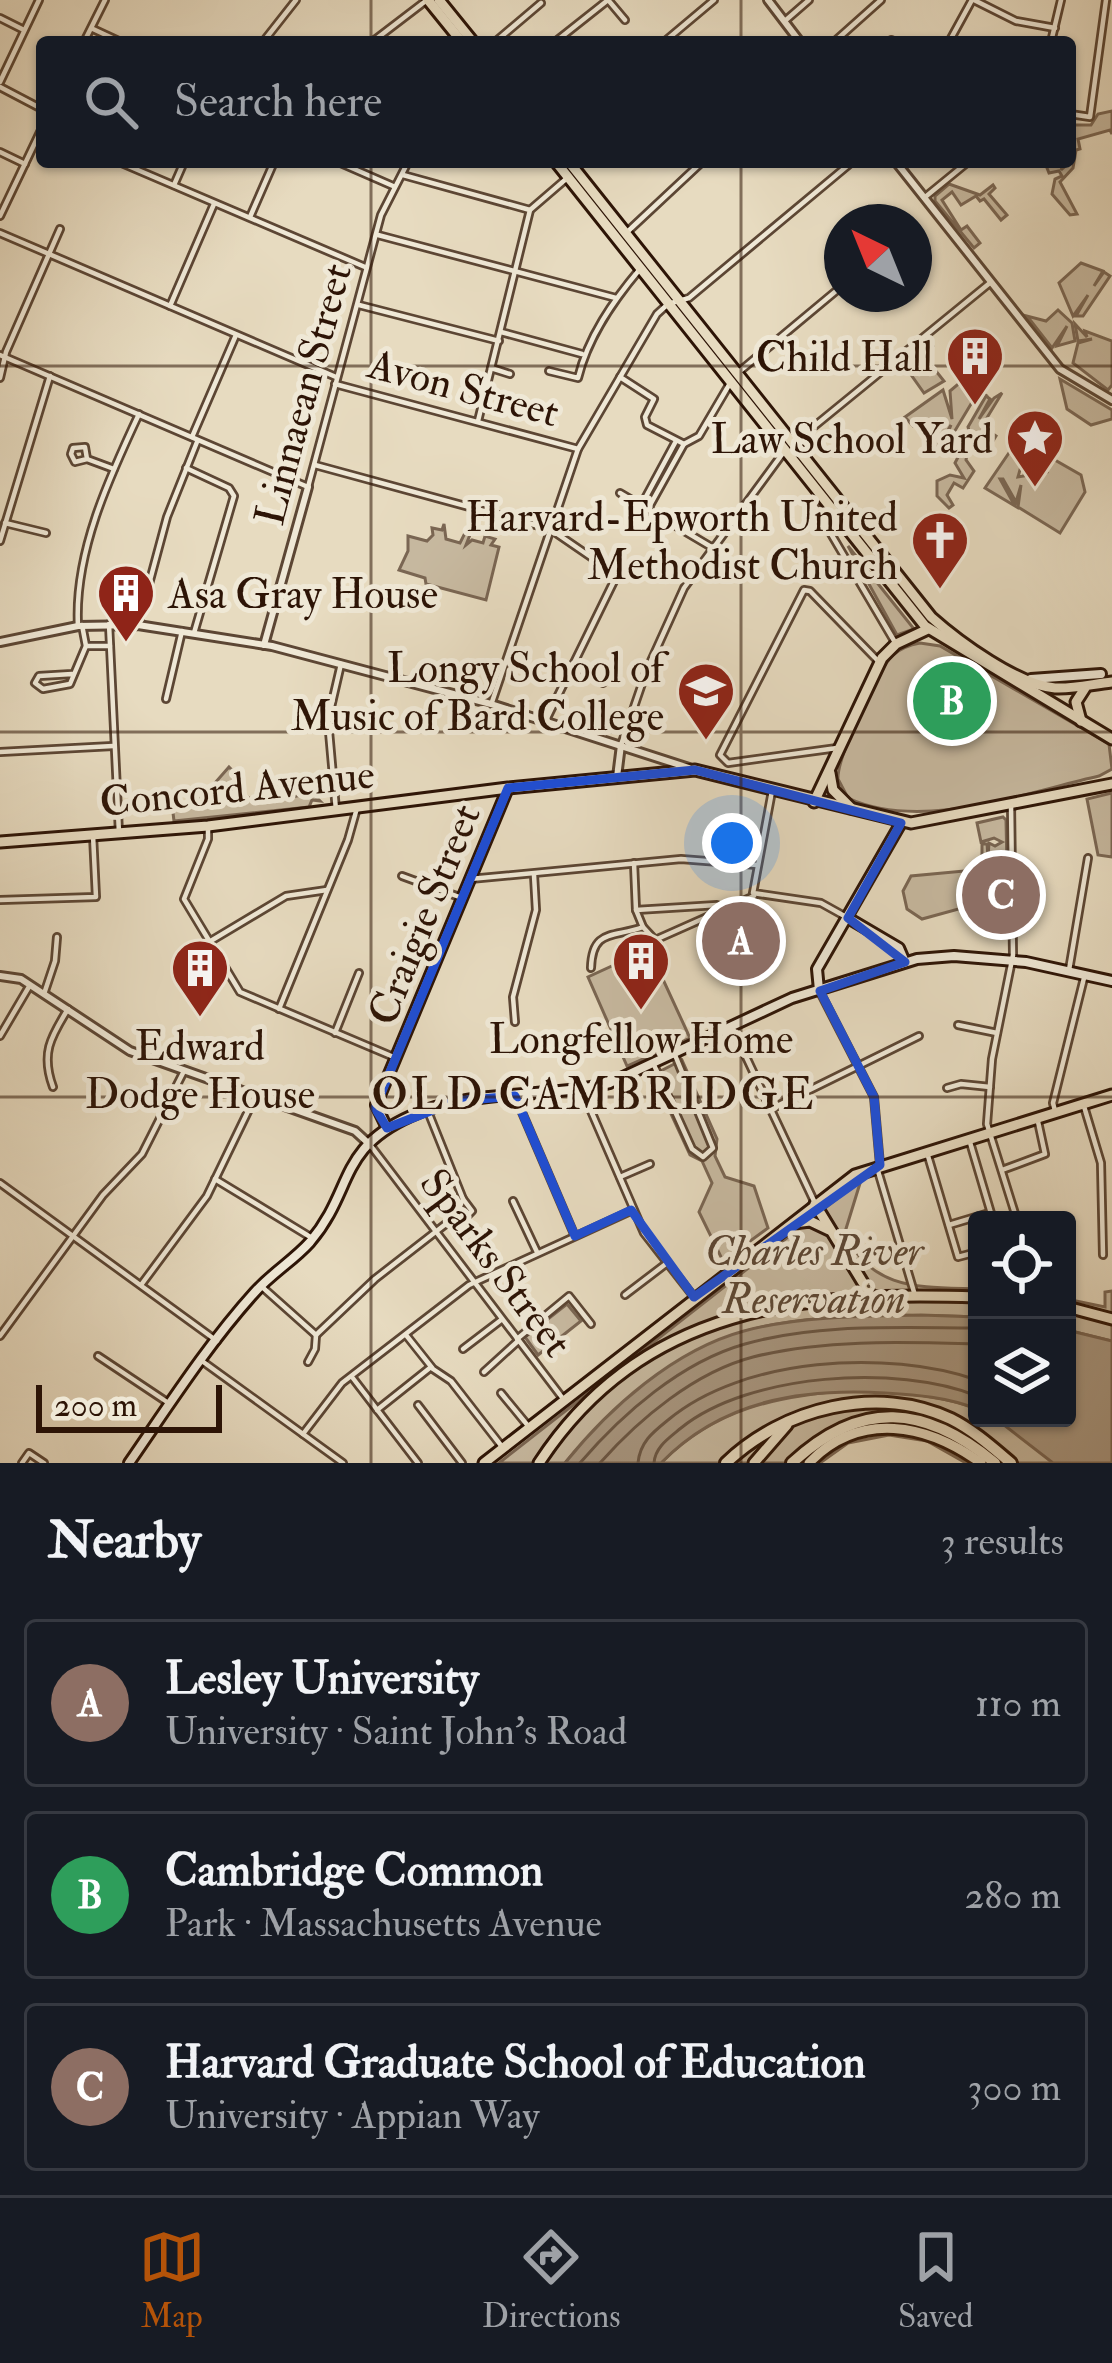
<!DOCTYPE html>
<meta charset="utf-8">
<style>
:root{--surface:#171b24;--page:#242831;--text:#f1f3f6;--muted:#9ea1a6;--line:#363941;--accent:#b45309}
body{margin:0;font-family:"IM FELL Double Pica",serif;background:var(--page);color:var(--text)}
.controls{position:absolute;right:36px;bottom:36px;display:grid;overflow:hidden;border-radius:12px;box-shadow:0 3px 9px #0004}
.controls button{width:108px;height:108px;display:grid;place-items:center;padding:0;border:0;border-bottom:3px solid var(--line);background:var(--surface);color:var(--text);font:60px sans-serif}
.compass{position:absolute;left:824px;top:204px;width:108px;height:108px;border-radius:50%;background:var(--surface);box-shadow:0 3px 9px #0004;rotate:317deg}
.scale{position:absolute;left:36px;bottom:30px;width:186px;box-sizing:border-box;padding-left:12px;border:6px solid #2d1406;border-top:0;font-size:33px;line-height:42px;white-space:nowrap;color:#2d1406;-webkit-text-stroke:9px #efe8d6;paint-order:stroke}
.you{position:absolute;left:732px;top:843px;width:42px;height:42px;margin:-30px;border:9px solid #fff;border-radius:50%;background:#1a73e8;box-shadow:0 0 0 18px #1a73e833}
.badge{display:grid;place-items:center;width:78px;height:78px;border-radius:50%;background:var(--accent);color:#fff;font-size:39px;font-weight:700}
.pin{position:absolute;translate:-50% -50%;border:6px solid #fff;box-shadow:0 3px 12px #0006}
.list{margin:0;padding:0;list-style:none}
h2{display:flex;justify-content:space-between;align-items:center;height:156px;margin:0;padding:0 48px;font-size:51px}
h2 small{font-size:39px;font-weight:400;color:var(--muted)}
.list li{display:grid;grid-template-columns:78px 1fr auto;gap:36px;align-items:center;box-sizing:border-box;height:168px;margin:0 24px 24px;padding:0 24px;border:3px solid var(--line);border-radius:12px}
.list b{display:block;font-size:45px;white-space:nowrap}
.list p{margin:0;font-size:39px;white-space:nowrap;color:var(--muted)}
.list em{font-size:39px;font-style:normal;color:var(--muted)}
.icon{flex:none;width:66px;height:66px;fill:none;stroke:currentColor;stroke-width:2;stroke-linecap:round;stroke-linejoin:round}
.map{position:relative;flex:none;width:1112px;height:1463px;overflow:hidden}
.search{position:absolute;background:var(--surface);box-shadow:0 3px 9px #0004;left:36px;right:36px;top:36px;height:132px;display:flex;align-items:center;gap:30px;box-sizing:border-box;padding:0 42px;border-radius:12px;color:var(--muted);font-size:45px}
.sheet{height:732px;background:var(--surface)}
nav{display:flex;justify-content:space-around;align-items:center;box-sizing:border-box;height:168px;border-top:3px solid var(--line);background:var(--surface);font-size:33px;color:var(--muted)}
nav a{display:grid;justify-items:center;gap:6px}
nav .on{color:var(--accent)}
.map>svg:first-child{display:block}
</style>
<div class="map">
<svg width="1112" height="1463" viewBox="0 0 1112 1463">
<rect width="100%" height="100%" fill="#e7dbc0"/>
<filter id="stains"><feTurbulence type="fractalNoise" baseFrequency=".00167" numOctaves="4"/><feColorMatrix values="0 0 0 0 .2 0 0 0 0 .09 0 0 0 0 .02 0 0 0 .5 -.17"/></filter>
<radialGradient id="worn" r=".72"><stop offset=".6" stop-color="#630" stop-opacity="0"/><stop offset="1" stop-color="#630" stop-opacity=".3"/></radialGradient>
<g fill="#c7b9a0" stroke="#7a6653" stroke-width="3">
<polygon points="1112,111 1112,134 1110,130 1078,139 1080,149 1076,150 1073,168 1060,182 1077,214 1070,215 1052,194 1055,179 1062,176 1059,171 1049,173 1047,168 1051,162 1065,162 1061,170 1070,162 1070,130 1075,125 1091,125 1098,114"/>
<polygon points="949,184 980,195 993,185 995,188 989,194 1007,215 1001,220 984,199 980,201 976,196 961,205 952,192 942,200 961,230 967,226 980,243 974,248 935,201 935,196"/>
<polygon points="1081,263 1103,271 1094,286 1104,272 1110,276 1083,316 1076,316 1088,295 1073,316 1059,283"/>
<polygon points="1058,310 1072,323 1075,341 1057,346 1067,326 1052,348 1027,316 1046,321"/>
<polygon points="1075,324 1087,337 1085,331 1112,341 1112,385 1108,390 1073,363 1078,343 1092,339 1078,341"/>
<polygon points="929,340 933,346 930,349 926,345 920,351 944,381 924,393 902,362"/>
<polygon points="1060,379 1112,410 1112,419 1091,425 1067,409"/>
<polygon points="963,380 984,394 977,394 947,444 944,442 951,425 937,449 918,423 913,426 905,417 943,390 952,419 950,391"/>
<polygon points="1002,393 985,421 992,426 987,430 996,436 993,441 980,438 969,445 966,460 974,471 963,488 954,483 947,495 953,505 949,508 937,496 937,481 950,475 964,478 955,463 970,434 968,427 986,396 990,399 979,419 994,398"/>
<polygon points="1023,435 1027,444 1018,477 1024,476 1027,454 1035,458 1027,447 1031,444 1044,473 1047,472 1039,451 1081,475 1085,492 1060,533 1018,507 1021,485 1016,502 1003,479 1000,479 1015,506 985,488 1013,447 1019,449 1015,445"/>
<polygon points="444,524 446,539 460,543 466,531 471,532 466,545 472,540 483,543 485,536 495,539 491,545 499,547 486,600 426,584 425,578 399,570 408,551 408,536 427,541 433,535 432,528 442,530"/>
<polygon points="848,546 914,629 897,635"/>
<path d="M 920,643 L 940,646 L 1109,744 L 1112,769 L 1099,776 C 1023,793 921,832 848,798 L 838,779 C 837,758 877,671 893,655 C 901,648 909,645 920,643 Z"/>
<polygon points="229,767 238,776 223,792 231,788 255,801 266,793 272,795 278,787 291,792 292,797 312,793 320,801 312,800 309,807 174,821 171,796 184,806 189,801 205,797 211,789 220,792 214,784"/>
<polygon points="1112,793 1112,857 1098,855 1087,799"/>
<polygon points="1003,817 1006,820 1007,867 1003,868 1002,862 988,862 988,868 982,868 982,844 987,844 988,857 989,843 995,846 1002,842 994,838 981,842 977,823"/>
<polygon points="964,871 969,874 970,902 966,907 922,919 907,909 903,891 911,876"/>
<polygon points="649,949 690,1038 627,1066 588,977"/>
<polygon points="682,1060 717,1139 715,1156 725,1177 754,1186 768,1228 723,1261 699,1212 712,1183 702,1161 690,1155 653,1075"/>
<path d="M 861,1180 L 845,1232 C 870,1291 921,1287 977,1289 L 977,1317 C 910,1314 793,1312 731,1336 C 665,1360 610,1411 565,1463 L 499,1463 Z"/>
<polygon points="1112,1291 1112,1341 1067,1330 1067,1299 1105,1307 1105,1292"/>
<polygon points="567,1304 581,1321 538,1355 525,1337"/>
<path d="M 852,1390 C 894,1393 937,1393 977,1409 L 977,1418 C 1009,1418 1031,1442 1053,1463 L 966,1463 L 927,1441 L 889,1435 L 848,1443 L 820,1463 L 661,1463 C 715,1408 777,1396 852,1390 Z"/>
</g>
<g fill="#a89781" stroke="#776350" stroke-width="3">
<path d="M 921,1315 L 977,1317 L 977,1409 C 947,1397 917,1395 885,1393 C 802,1388 722,1400 661,1463 L 565,1463 C 609,1408 674,1350 744,1331 C 800,1316 864,1316 921,1315 Z"/>
<polygon points="1067,1330 1112,1341 1112,1463 1053,1463 995,1418 1067,1418"/>
</g>
<g fill="none" stroke-linecap="round" stroke-linejoin="round">
<g stroke="#6a5644" stroke-width="3">
<path d="M 580,1463 C 622,1414 681,1362 745,1344 C 818,1323 902,1328 977,1328"/>
<path d="M 600,1463 C 639,1419 695,1372 753,1357 C 824,1339 904,1342 977,1344"/>
<path d="M 638,1463 C 640,1442 653,1432 668,1420 C 743,1357 887,1349 977,1380"/>
<path d="M 654,1463 C 655,1447 669,1438 681,1428 C 749,1373 898,1364 977,1396"/>
</g>
<g stroke="#5c4634" stroke-width="10">
<g id="minor">
<polyline points="974,0 1016,21 1055,28"/>
<polyline points="609,1 625,20"/>
<polyline points="0,18 24,30"/>
<polyline points="786,20 809,0"/>
<polyline points="93,29 121,42"/>
<polyline points="891,40 896,42"/>
<polyline points="84,42 105,0"/>
<polyline points="263,42 296,0"/>
<polyline points="372,42 427,0"/>
<polyline points="495,42 541,3"/>
<polyline points="555,42 608,0"/>
<polyline points="664,42 714,0"/>
<polyline points="834,42 881,0"/>
<polyline points="949,42 972,0"/>
<polyline points="1051,42 1061,0"/>
<polyline points="0,82 39,0"/>
<polyline points="0,87 42,109"/>
<polyline points="1070,114 1090,117 1106,0"/>
<polyline points="0,152 25,164"/>
<polyline points="119,162 365,267"/>
<polyline points="338,162 393,186"/>
<polyline points="403,175 530,210"/>
<polyline points="174,185 184,162"/>
<polyline points="924,198 968,162"/>
<polyline points="0,216 42,128"/>
<polyline points="250,217 274,162"/>
<polyline points="0,233 336,377"/>
<polyline points="625,234 702,162"/>
<polyline points="378,235 616,298"/>
<polyline points="359,305 499,341"/>
<polyline points="170,306 214,204"/>
<polyline points="501,332 582,354"/>
<polyline points="0,355 308,487 381,215 408,162"/>
<polyline points="491,368 510,374"/>
<path d="M 549,371 L 578,378 C 588,337 613,301 640,269"/>
<polyline points="740,371 842,286"/>
<polyline points="620,377 654,399 645,417 647,425 684,444"/>
<polyline points="0,378 6,352 60,229"/>
<polyline points="335,384 578,449"/>
<polyline points="478,421 530,210 566,179"/>
<polyline points="192,437 236,335"/>
<polyline points="795,442 991,282"/>
<polyline points="87,459 85,447 73,448 71,454 75,462 87,459 114,469"/>
<polyline points="315,465 550,529 617,575 546,720"/>
<polyline points="186,468 229,488 234,496 194,633"/>
<polyline points="620,493 713,548"/>
<polyline points="819,494 814,505 896,644"/>
<polyline points="642,504 676,441"/>
<polyline points="649,507 684,444 699,436 729,385"/>
<polyline points="5,523 46,533"/>
<polyline points="0,541 50,376"/>
<polyline points="109,624 119,833"/>
<polyline points="138,625 167,517 197,442"/>
<path d="M 78,626 C 74,553 109,478 139,414"/>
<polyline points="86,646 110,646"/>
<polyline points="572,665 603,683"/>
<polyline points="72,674 39,676 35,683 43,689 70,684 86,646 82,625"/>
<polyline points="166,699 182,631"/>
<polyline points="492,702 578,449 657,314 668,304 689,298 852,162"/>
<polyline points="621,745 646,672 684,588 786,449"/>
<polyline points="837,748 728,763 720,755 804,590 810,591 879,662"/>
<polyline points="0,752 113,746"/>
<polyline points="772,791 753,893 821,903 848,918"/>
<polyline points="1011,804 1013,955 992,1059 987,1124 1017,1220"/>
<polyline points="336,810 328,720 341,664"/>
<polyline points="208,828 208,839 184,899 240,992 396,1058"/>
<polyline points="634,863 636,910 717,905 726,909"/>
<polyline points="402,876 462,898"/>
<polyline points="470,879 681,859 757,865"/>
<polyline points="0,900 96,897 93,835"/>
<polyline points="636,910 643,927 655,940 754,896"/>
<polyline points="209,942 286,896 327,890"/>
<path d="M 591,968 C 592,928 614,938 643,927"/>
<polyline points="1069,970 1088,858"/>
<polyline points="820,992 874,1097 880,1165"/>
<polyline points="44,994 55,961 57,937"/>
<polyline points="279,1009 348,840 357,808"/>
<polyline points="515,1022 513,997 536,910 534,875"/>
<polyline points="958,1025 997,1033"/>
<polyline points="732,1027 814,1201"/>
<polyline points="335,1033 359,973"/>
<polyline points="0,1036 30,985"/>
<polyline points="654,1065 692,1149 703,1157 713,1148 675,1055"/>
<path d="M 53,1087 C 41,1054 50,1038 68,1009"/>
<polyline points="947,1088 961,1084 990,1087"/>
<polyline points="585,1089 588,1104 644,1233 694,1297"/>
<polyline points="515,1096 574,1234"/>
<polyline points="1083,1103 1101,1163 1103,1255"/>
<polyline points="773,1108 919,1036"/>
<polyline points="1055,1111 1053,1103 1085,974"/>
<polyline points="969,1139 993,1220"/>
<polyline points="371,1146 564,1400"/>
<polyline points="928,1156 958,1257 977,1252"/>
<polyline points="1002,1170 1045,1154 1037,1117"/>
<polyline points="878,1171 914,1292"/>
<polyline points="620,1177 650,1164"/>
<polyline points="215,1179 312,1238"/>
<polyline points="0,1183 217,1341"/>
<polyline points="513,1201 537,1252"/>
<polyline points="456,1216 466,1217 472,1211 463,1199"/>
<polyline points="949,1225 989,1213"/>
<polyline points="141,1285 207,1196 255,1097"/>
<polyline points="261,1286 316,1335 375,1279 456,1216 463,1199 427,1109"/>
<polyline points="625,1295 667,1263"/>
<polyline points="406,1335 433,1369 451,1381 503,1448"/>
<polyline points="0,1336 103,1195 142,1154 184,1071"/>
<polyline points="517,1339 569,1296 591,1324"/>
<polyline points="463,1349 501,1320"/>
<polyline points="98,1356 170,1404"/>
<polyline points="202,1361 343,1463"/>
<polyline points="308,1362 315,1349 316,1335"/>
<polyline points="484,1372 518,1341"/>
<polyline points="352,1377 418,1463"/>
<polyline points="501,1393 529,1427"/>
<polyline points="418,1405 462,1463"/>
<polyline points="377,1410 431,1367"/>
<polyline points="303,1434 342,1383 469,1285 633,1210"/>
<polyline points="22,1463 29,1453 44,1463"/>
</g>
</g>
<g stroke="#5c4634" stroke-width="12">
<g id="tertiary">
<polyline points="768,0 800,42"/>
<polyline points="896,162 1060,369 1112,400"/>
<polyline points="0,642 78,626 138,625 272,646 491,704 689,768"/>
<polyline points="264,645 308,487"/>
<polyline points="617,777 621,745"/>
<polyline points="0,976 21,979 130,1051 355,1131 367,1142"/>
</g>
</g>
<g stroke="#2d1406" stroke-width="14">
<g id="secondary">
<polyline points="1031,679 1101,674"/>
<polyline points="848,918 899,948 905,962"/>
<polyline points="819,990 817,969 901,823"/>
<polyline points="387,1128 376,1105 508,788"/>
<path d="M 129,1463 C 169,1405 208,1344 255,1292 C 272,1273 294,1260 310,1242 C 354,1190 337,1149 411,1116 C 472,1088 546,1099 610,1083 L 792,998 L 917,959 L 954,956 L 1026,962 L 1112,981"/>
</g>
</g>
<g stroke="#2d1406" stroke-width="15">
<g id="primary">
<polyline points="428,0 462,42"/>
<polyline points="439,0 473,42"/>
<polyline points="556,162 925,626 1112,739"/>
<path d="M 569,162 L 931,617 C 959,642 1018,685 1055,688 C 1074,689 1093,684 1112,682"/>
<polyline points="1081,721 1076,702 1085,688"/>
<polyline points="830,773 833,790 851,808"/>
<polyline points="814,802 882,658 896,644 928,629"/>
<polyline points="0,842 208,826 508,788 695,770 911,823 1112,784"/>
<polyline points="815,1204 871,1296"/>
<polyline points="794,1223 810,1221 829,1230"/>
<polyline points="484,1463 855,1175 1112,1095"/>
<polyline points="754,1463 787,1425"/>
<path d="M 809,1463 C 860,1410 927,1424 981,1463"/>
</g>
</g>
<g stroke="#2d1406" stroke-width="15">
<g id="trunk">
<polyline points="1067,1307 1112,1319"/>
<path d="M 539,1463 C 642,1305 804,1291 977,1297"/>
</g>
</g>
<g stroke="#2d1406" stroke-width="16">
<g id="motorway">
<path d="M 726,1463 C 783,1408 877,1384 951,1419 C 973,1430 992,1447 1011,1463"/>
<path d="M 792,1463 C 861,1399 925,1405 995,1463"/>
</g>
</g>
<use href="#minor" stroke="#efe8d6" stroke-width="4.5"/>
<use href="#tertiary" stroke="#efe8d6" stroke-width="6"/>
<use href="#secondary" stroke="#efe8d6" stroke-width="8"/>
<use href="#primary" stroke="#e7dbc0" stroke-width="9"/>
<use href="#trunk" stroke="#e7dbc0" stroke-width="9"/>
<use href="#motorway" stroke="#e7dbc0" stroke-width="10"/>
</g>
<path fill="none" stroke="#1d4ed8" stroke-width="9" stroke-linejoin="round" d="M 695,770 L 901,823 L 848,918 L 905,962 L 820,991 L 874,1097 L 880,1165 L 694,1297 L 631,1210 L 575,1236 L 515,1096 L 456,1101 L 387,1128 L 375,1108 L 508,788 Z"/>
<path fill="none" stroke="#2d1406" stroke-width="3" stroke-opacity="0.55" d="M 371,0 L 371,42M 741,0 L 741,42M 371,162 L 371,1463M 741,162 L 741,1463M 0,366 L 1112,366M 0,732 L 1112,732M 0,1097 L 1112,1097"/>
<defs>
<g id="building-pin" transform="scale(3)"><path d="M0 17L-7.5 6A9.5 9.5 0 1 1 7.5 6Z" fill="#8f2418" stroke="#efe8d6"/><path d="M-4-6H4V6H1V3H-1V6H-4ZM-2.5-4.3h1.7v1.8h-1.7ZM.8-4.3h1.7v1.8H.8ZM-2.5-1h1.7V.8h-1.7ZM.8-1h1.7V.8H.8Z" fill="#fff"/></g>
<g id="sight-pin" transform="scale(3)"><path d="M0 17L-7.5 6A9.5 9.5 0 1 1 7.5 6Z" fill="#8f2418" stroke="#efe8d6"/><path d="M0-6L1.8-2.2L6-1.7L2.9 1.2L3.7 5.4L0 3.3L-3.7 5.4L-2.9 1.2L-6-1.7L-1.8-2.2Z" fill="#fff"/></g>
<g id="church-pin" transform="scale(3)"><path d="M0 17L-7.5 6A9.5 9.5 0 1 1 7.5 6Z" fill="#8f2418" stroke="#efe8d6"/><path d="M-1.2-6h2.4v3.5h3.3v2.4h-3.3V6h-2.4V-.1h-3.3v-2.4h3.3Z" fill="#fff"/></g>
<g id="university-pin" transform="scale(3)"><path d="M0 17L-7.5 6A9.5 9.5 0 1 1 7.5 6Z" fill="#8f2418" stroke="#efe8d6"/><path d="M0-5L7-2L0 1L-7-2ZM-4 1L0 2.5L4 1V4Q0 6-4 4Z" fill="#fff"/></g>
</defs>
<g fill-rule="evenodd">
<use href="#building-pin" x="975" y="356"/>
<use href="#sight-pin" x="1035" y="438"/>
<use href="#church-pin" x="940" y="540"/>
<use href="#building-pin" x="126" y="593"/>
<use href="#university-pin" x="706" y="691"/>
<use href="#building-pin" x="641" y="961"/>
<use href="#building-pin" x="200" y="968"/>
</g>
<g text-anchor="middle" stroke-width="10" stroke-linejoin="round" paint-order="stroke">
<g font-size="42" fill="#2d1406" stroke="#efe8d6" text-anchor="end">
<text x="933" y="371">Child Hall</text>
<text x="993" y="453">Law School Yard</text>
<text x="898" y="531">Harvard-Epworth United<tspan x="898" dy="48">Methodist Church</tspan></text>
<text x="168" y="608" text-anchor="start">Asa Gray House</text>
<text x="664" y="682">Longy School of<tspan x="664" dy="48">Music of Bard College</tspan></text>
<text x="641" y="1053" text-anchor="middle">Longfellow Home</text>
<text x="200" y="1060" text-anchor="middle">Edward<tspan x="200" dy="48">Dodge House</tspan></text>
</g>
<g font-size="42" fill="#2d1406" stroke="#efe8d6">
<text transform="translate(464 387) rotate(15)" y="15">Avon Street</text>
<text transform="translate(302 394) rotate(-75)" y="15">Linnaean Street</text>
<text transform="translate(237 787) rotate(-6)" y="15">Concord Avenue</text>
<text transform="translate(423 914) rotate(-68)" y="15">Craigie Street</text>
<text transform="translate(497 1262) rotate(53)" y="15">Sparks Street</text>
</g>
<g font-size="42" font-style="italic" fill="#5b4634" stroke="#efe8d6">
<text x="814" y="1265">Charles River<tspan x="814" dy="48">Reservation</tspan></text>
</g>
<g font-size="45" letter-spacing="3" fill="#2d1406" stroke="#efe8d6">
<text x="594" y="1109">OLD CAMBRIDGE</text>
</g>
</g>
<rect width="100%" height="100%" filter="url(#stains)"/>
<rect width="100%" height="100%" fill="url(#worn)"/>
</svg>
<div class="controls">
<button><svg class="icon" aria-label="locate" viewBox="0 0 24 24"><circle cx="12" cy="12" r="6"/><path d="M12 2v4M12 18v4M2 12h4M18 12h4"/></svg></button>
<button><svg class="icon" aria-label="layers" viewBox="0 0 24 24"><path d="M12 4l9 5-9 5-9-5zM3 14l9 5 9-5"/></svg></button>
</div>
<svg class="compass" viewBox="-18 -18 36 36"><path d="M0-13l5 13h-10z" fill="#e53935"/><path d="M0 13l5-13h-10z" fill="#9ea1a6"/></svg>
<div class="scale">200 m</div>
<div class="you"></div>
<div class="pin badge" style="left:741px;top:941px;background:#8d6e63">A</div>
<div class="pin badge" style="left:952px;top:701px;background:#2e9e5b">B</div>
<div class="pin badge" style="left:1001px;top:895px;background:#8d6e63">C</div>
<div class="search"><svg class="icon" aria-label="search" viewBox="0 0 24 24"><circle cx="10" cy="10" r="6"/><path d="M15 15l6 6"/></svg>Search here</div>
</div>
<section class="sheet">
<h2>Nearby<small>3 results</small></h2>
<ul class="list">
<li><span class="badge" style="background:#8d6e63">A</span><div><b>Lesley University</b><p>University · Saint John's Road</p></div><em>110 m</em></li>
<li><span class="badge" style="background:#2e9e5b">B</span><div><b>Cambridge Common</b><p>Park · Massachusetts Avenue</p></div><em>280 m</em></li>
<li><span class="badge" style="background:#8d6e63">C</span><div><b>Harvard Graduate School of Education</b><p>University · Appian Way</p></div><em>300 m</em></li>
</ul>
</section>
<nav>
<a class="on"><svg class="icon" aria-label="map" viewBox="0 0 24 24"><path d="M3 6l6-2 6 2 6-2v14l-6 2-6-2-6 2zM9 4v14M15 6v14"/></svg>Map</a>
<a><svg class="icon" aria-label="directions" viewBox="0 0 24 24"><path d="M12 3l9 9-9 9-9-9zM9 14v-3h6M13 9l2 2-2 2"/></svg>Directions</a>
<a><svg class="icon" aria-label="saved" viewBox="0 0 24 24"><path d="M7 4h10v16l-5-4-5 4z"/></svg>Saved</a>
</nav>
